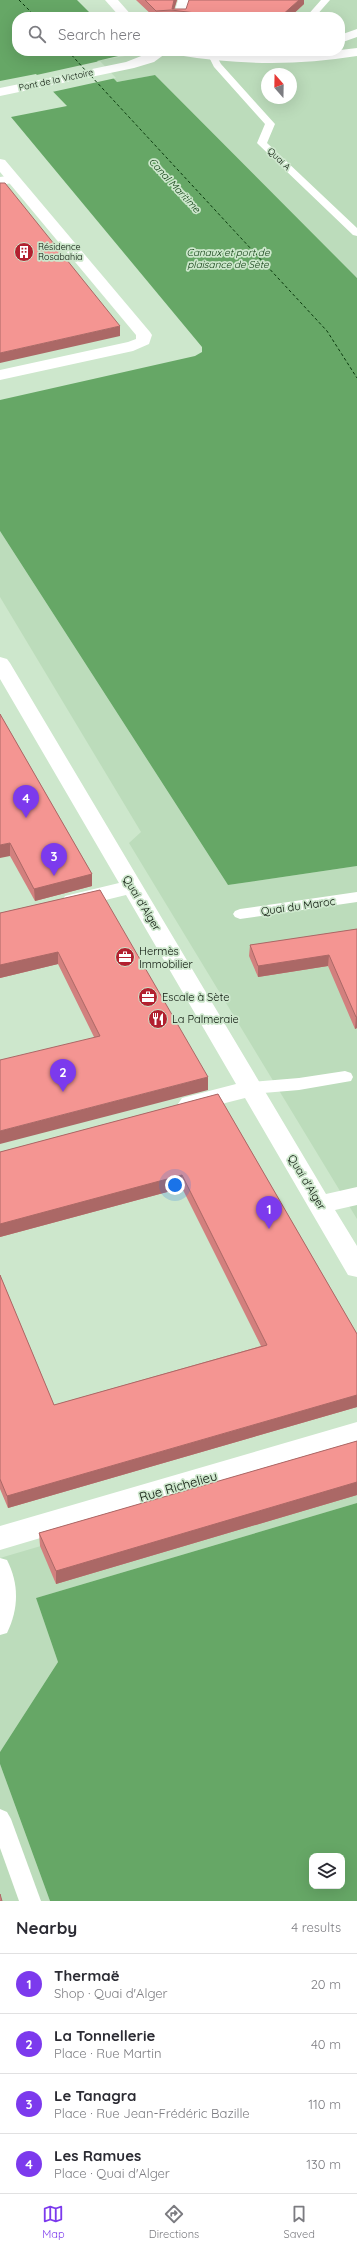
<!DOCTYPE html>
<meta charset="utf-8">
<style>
:root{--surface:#fff;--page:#f2f2f3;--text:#2b2b33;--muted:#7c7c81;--line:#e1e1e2;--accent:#7c3aed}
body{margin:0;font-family:Quicksand,sans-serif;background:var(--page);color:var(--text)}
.controls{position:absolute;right:12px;bottom:12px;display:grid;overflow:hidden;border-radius:8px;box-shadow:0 4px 16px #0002}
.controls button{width:36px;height:36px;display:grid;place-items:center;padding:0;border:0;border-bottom:1px solid var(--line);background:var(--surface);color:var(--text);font:20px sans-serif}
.compass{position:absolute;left:261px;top:68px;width:36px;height:36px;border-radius:50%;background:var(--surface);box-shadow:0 4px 16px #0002;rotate:340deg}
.you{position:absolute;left:175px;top:1185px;width:14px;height:14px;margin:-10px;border:3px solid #fff;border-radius:50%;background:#1a73e8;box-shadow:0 0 0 6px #1a73e833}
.badge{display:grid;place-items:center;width:26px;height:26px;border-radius:50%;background:var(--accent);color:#fff;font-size:13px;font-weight:700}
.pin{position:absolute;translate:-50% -33px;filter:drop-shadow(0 1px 2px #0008)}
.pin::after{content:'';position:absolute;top:21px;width:14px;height:12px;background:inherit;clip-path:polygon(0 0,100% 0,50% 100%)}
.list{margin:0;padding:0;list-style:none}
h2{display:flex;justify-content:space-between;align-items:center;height:52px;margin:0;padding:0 16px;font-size:17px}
h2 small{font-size:13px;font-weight:400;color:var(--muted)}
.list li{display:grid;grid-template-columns:26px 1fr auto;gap:12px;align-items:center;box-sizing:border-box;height:60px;padding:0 16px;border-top:1px solid var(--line)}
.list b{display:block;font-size:15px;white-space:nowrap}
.list p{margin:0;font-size:13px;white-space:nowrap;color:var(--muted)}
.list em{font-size:13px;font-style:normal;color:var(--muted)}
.icon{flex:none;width:22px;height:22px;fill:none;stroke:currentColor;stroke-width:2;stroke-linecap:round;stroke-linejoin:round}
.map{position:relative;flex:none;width:357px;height:1901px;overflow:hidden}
.search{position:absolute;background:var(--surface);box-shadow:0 4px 16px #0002;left:12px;right:12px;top:12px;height:44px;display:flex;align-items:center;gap:10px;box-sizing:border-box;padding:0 14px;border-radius:16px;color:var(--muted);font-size:15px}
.sheet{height:292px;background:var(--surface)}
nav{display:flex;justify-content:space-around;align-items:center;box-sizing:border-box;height:56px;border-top:1px solid var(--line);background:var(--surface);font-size:11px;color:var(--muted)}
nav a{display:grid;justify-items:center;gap:2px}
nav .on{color:var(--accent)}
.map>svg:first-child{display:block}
</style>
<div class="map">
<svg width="357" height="1901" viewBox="0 0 357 1901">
<rect width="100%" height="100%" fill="#cde7cc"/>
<g fill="#bcdcbb" fill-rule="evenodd">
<path d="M 297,0 L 357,0 L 357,278 L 155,75 L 117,82 L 97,61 L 153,51 L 340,51 L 340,17 L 278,17 ZM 267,74 L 291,74 L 291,98 L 267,98 Z"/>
<polygon points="0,531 228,885 357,866 357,1219 129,843 141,832 0,597"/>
<polygon points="357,1453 357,1503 36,1598 58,1662 0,1752 0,1558"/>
<polygon points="0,1764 50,1901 0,1901"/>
</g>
<g fill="#66a766" fill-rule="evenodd">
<polygon points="0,0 77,0 94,17 17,17 17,51 129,51 131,53 97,61 117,82 155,75 357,278 357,866 228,885 0,531 0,400 195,356 202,352 202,347 11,117 67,106 36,74 0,81"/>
<path d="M 357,1503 L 357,1901 L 50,1901 L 0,1764 L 0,1752 L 58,1662 L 36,1598 ZM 312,1856 L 342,1856 L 342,1886 L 312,1886 Z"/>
</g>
<polygon fill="#cde7cc" points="100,61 116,78 52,92 36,76 32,76"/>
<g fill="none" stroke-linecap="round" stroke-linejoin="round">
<g stroke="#09380c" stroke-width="1" stroke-dasharray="3 2.5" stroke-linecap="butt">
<polyline points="19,0 36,17"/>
<polyline points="68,51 86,71"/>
<polyline points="91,76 327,331 357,378"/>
</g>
<g fill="#fff" fill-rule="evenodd">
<polygon points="321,0 330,0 315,17 306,17"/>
<polygon points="210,55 216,55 221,64 275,124 267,143 357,228 357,236 353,235 259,145 257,143 265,124 214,67 209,57"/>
<polygon points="357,892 357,902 240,919 235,917 233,914 235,911 240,909"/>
<polygon points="345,1071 351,1073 353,1077 351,1081 299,1090 251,1094 245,1092 243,1088 245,1084 251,1082 299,1078"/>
<path d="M 0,1558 L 7,1560 C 19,1584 19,1608 7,1633 L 0,1635 Z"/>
<polygon points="0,1809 7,1812 11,1819 41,1901 19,1901 0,1848"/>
</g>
<g fill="#fff" fill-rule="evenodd">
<polygon points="357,29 357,37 340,43 340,35"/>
<path d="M 357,48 L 357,56 C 296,66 238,65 177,55 L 171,51 L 290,56 Z"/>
<polygon points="13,175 20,179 18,182 0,185 0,177"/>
<polygon points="0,657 7,659 10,663 326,1194 357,1187 357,1205 335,1210 357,1246 357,1277 348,1275 245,1098 190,1112 182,1110 178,1104 182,1098 236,1084 126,895 73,908 65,906 62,901 65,896 119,883 0,679"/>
<polygon points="357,1422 357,1444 0,1550 0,1526"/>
</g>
<g fill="#fff" fill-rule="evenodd">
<polygon points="105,0 118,0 133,17 120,17"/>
<polygon points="178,0 190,0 185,17 173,17"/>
<polygon points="154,51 169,51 154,62 134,68 0,96 0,88 126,62"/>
<polygon points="0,159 5,160 150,332 152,335 149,344 133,351 0,380 0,370 128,342 136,339 136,335 0,172"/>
</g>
</g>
<g fill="#d2807e">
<polygon points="136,0 177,0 174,9 186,9 304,4 290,17 154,17"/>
<polygon points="0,714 92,874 92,886 35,901 10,856"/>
<polygon points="100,890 208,1090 94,1037 58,964 0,978 0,913"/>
<polygon points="357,929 357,1028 355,1029 328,966 258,977 249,956 250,945"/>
<polygon points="218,1094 357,1334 357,1407 8,1508 0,1489 0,1275 54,1405 261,1346 182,1188 0,1237 0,1152"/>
<polygon points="357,1441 357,1495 56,1584 40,1546 39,1533"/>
</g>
<g fill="#ab6866">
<polygon points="174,0 177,0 174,10 172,9"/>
<polygon points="299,0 304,0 304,4 290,17 280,17"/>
<polygon points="120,326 120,336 0,363 0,353"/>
<polygon points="10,843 10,856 0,858 0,845"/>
<polygon points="92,874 92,886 35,901 34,889"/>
<polygon points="58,952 58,964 0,978 0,965"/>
<polygon points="329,955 328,966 258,977 258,966"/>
<polygon points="356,1017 357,1017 357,1028 355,1029"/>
<polygon points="208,1077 208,1090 0,1144 0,1131"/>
<polygon points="182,1175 182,1188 0,1237 0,1224"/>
<polygon points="357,1395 357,1407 8,1508 7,1496"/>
<polygon points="357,1482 357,1495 56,1584 56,1571"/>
</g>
<g fill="#f49592" stroke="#ab6866">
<polygon points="145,0 174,0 172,9 186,9 189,0 299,0 280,17 229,17 171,10 156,11"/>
<polygon points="0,183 5,183 120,326 0,353"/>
<polygon points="0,714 92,874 34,889 10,843 0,845"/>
<polygon points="100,890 208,1077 0,1131 0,1060 100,1036 58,952 0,965 0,913"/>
<polygon points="357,929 357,1017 356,1017 329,955 258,966 250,945"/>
<polygon points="218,1094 357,1334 357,1395 7,1496 0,1479 0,1275 54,1405 267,1345 182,1175 0,1224 0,1152"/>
<polygon points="357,1441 357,1482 56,1571 39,1533"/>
<polygon points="0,1894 2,1901 0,1901"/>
</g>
<defs>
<g id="building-disc" transform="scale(1)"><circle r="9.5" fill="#b2202f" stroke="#cde7cc"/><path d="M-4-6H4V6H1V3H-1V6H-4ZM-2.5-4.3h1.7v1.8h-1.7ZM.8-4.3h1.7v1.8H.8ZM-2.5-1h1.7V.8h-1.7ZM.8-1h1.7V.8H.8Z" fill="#fff"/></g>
<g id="office-disc" transform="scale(1)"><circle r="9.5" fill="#b2202f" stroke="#cde7cc"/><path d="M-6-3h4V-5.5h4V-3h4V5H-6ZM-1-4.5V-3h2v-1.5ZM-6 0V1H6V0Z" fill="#fff"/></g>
<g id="restaurant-disc" transform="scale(1)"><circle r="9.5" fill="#b2202f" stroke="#cde7cc"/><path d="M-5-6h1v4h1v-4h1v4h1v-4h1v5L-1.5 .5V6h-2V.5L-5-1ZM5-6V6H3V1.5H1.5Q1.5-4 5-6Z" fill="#fff"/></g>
</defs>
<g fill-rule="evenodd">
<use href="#building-disc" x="24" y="252"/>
<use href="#office-disc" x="125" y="957"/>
<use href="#office-disc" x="148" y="997"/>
<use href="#restaurant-disc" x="158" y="1019"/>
</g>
<g text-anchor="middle" stroke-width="3.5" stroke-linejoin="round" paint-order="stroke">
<g font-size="9" fill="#081108" stroke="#cde7cc">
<text transform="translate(56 80) rotate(-12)" y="3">Pont de la Victoire</text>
<text transform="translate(279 159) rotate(44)" y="3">Quai A</text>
</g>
<g font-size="9" fill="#081108" stroke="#cde7cc" text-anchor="start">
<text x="38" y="250">Résidence<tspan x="38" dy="10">Rosabahia</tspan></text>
</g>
<g font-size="10" font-style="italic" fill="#09380c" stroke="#cde7cc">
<text transform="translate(175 185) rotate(47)" y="4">Canal Maritime</text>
<text x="228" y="256">Canaux et port de<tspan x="228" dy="12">plaisance de Sète</tspan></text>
</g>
<g font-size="11" fill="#081108" stroke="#cde7cc">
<text transform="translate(142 903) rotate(59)" y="4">Quai d'Alger</text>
<text transform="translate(298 906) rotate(-8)" y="4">Quai du Maroc</text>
<text transform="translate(307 1182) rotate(59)" y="4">Quai d'Alger</text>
</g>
<g font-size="11" fill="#081108" stroke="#cde7cc" text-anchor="start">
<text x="139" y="955">Hermès<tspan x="139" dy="13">Immobilier</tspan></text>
<text x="162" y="1001">Escale à Sète</text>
<text x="172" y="1023">La Palmeraie</text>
</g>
<g font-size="13" fill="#081108" stroke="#cde7cc">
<text transform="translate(178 1486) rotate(-16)" y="5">Rue Richelieu</text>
</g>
</g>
</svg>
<div class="controls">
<button><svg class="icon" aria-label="layers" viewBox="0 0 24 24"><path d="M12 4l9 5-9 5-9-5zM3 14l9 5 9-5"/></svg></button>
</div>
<svg class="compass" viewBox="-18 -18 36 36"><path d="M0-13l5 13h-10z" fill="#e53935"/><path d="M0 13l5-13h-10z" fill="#7c7c81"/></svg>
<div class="you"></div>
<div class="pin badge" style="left:269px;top:1229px">1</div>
<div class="pin badge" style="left:63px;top:1092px">2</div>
<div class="pin badge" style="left:54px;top:876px">3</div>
<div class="pin badge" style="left:26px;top:818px">4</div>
<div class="search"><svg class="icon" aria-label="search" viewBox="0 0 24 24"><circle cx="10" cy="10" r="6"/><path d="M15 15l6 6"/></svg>Search here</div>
</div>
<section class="sheet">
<h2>Nearby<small>4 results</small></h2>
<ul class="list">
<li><span class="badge">1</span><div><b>Thermaë</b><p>Shop · Quai d'Alger</p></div><em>20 m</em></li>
<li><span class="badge">2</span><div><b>La Tonnellerie</b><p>Place · Rue Martin</p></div><em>40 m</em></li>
<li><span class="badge">3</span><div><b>Le Tanagra</b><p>Place · Rue Jean-Frédéric Bazille</p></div><em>110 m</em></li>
<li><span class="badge">4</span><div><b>Les Ramues</b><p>Place · Quai d'Alger</p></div><em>130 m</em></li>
</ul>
</section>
<nav>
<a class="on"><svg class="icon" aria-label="map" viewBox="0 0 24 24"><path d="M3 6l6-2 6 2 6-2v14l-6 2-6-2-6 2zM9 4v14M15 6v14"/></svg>Map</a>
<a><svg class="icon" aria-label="directions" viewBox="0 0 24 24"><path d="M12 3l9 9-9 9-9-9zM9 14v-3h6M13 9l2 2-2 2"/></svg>Directions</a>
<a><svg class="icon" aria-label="saved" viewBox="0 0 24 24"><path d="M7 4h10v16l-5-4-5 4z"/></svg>Saved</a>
</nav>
